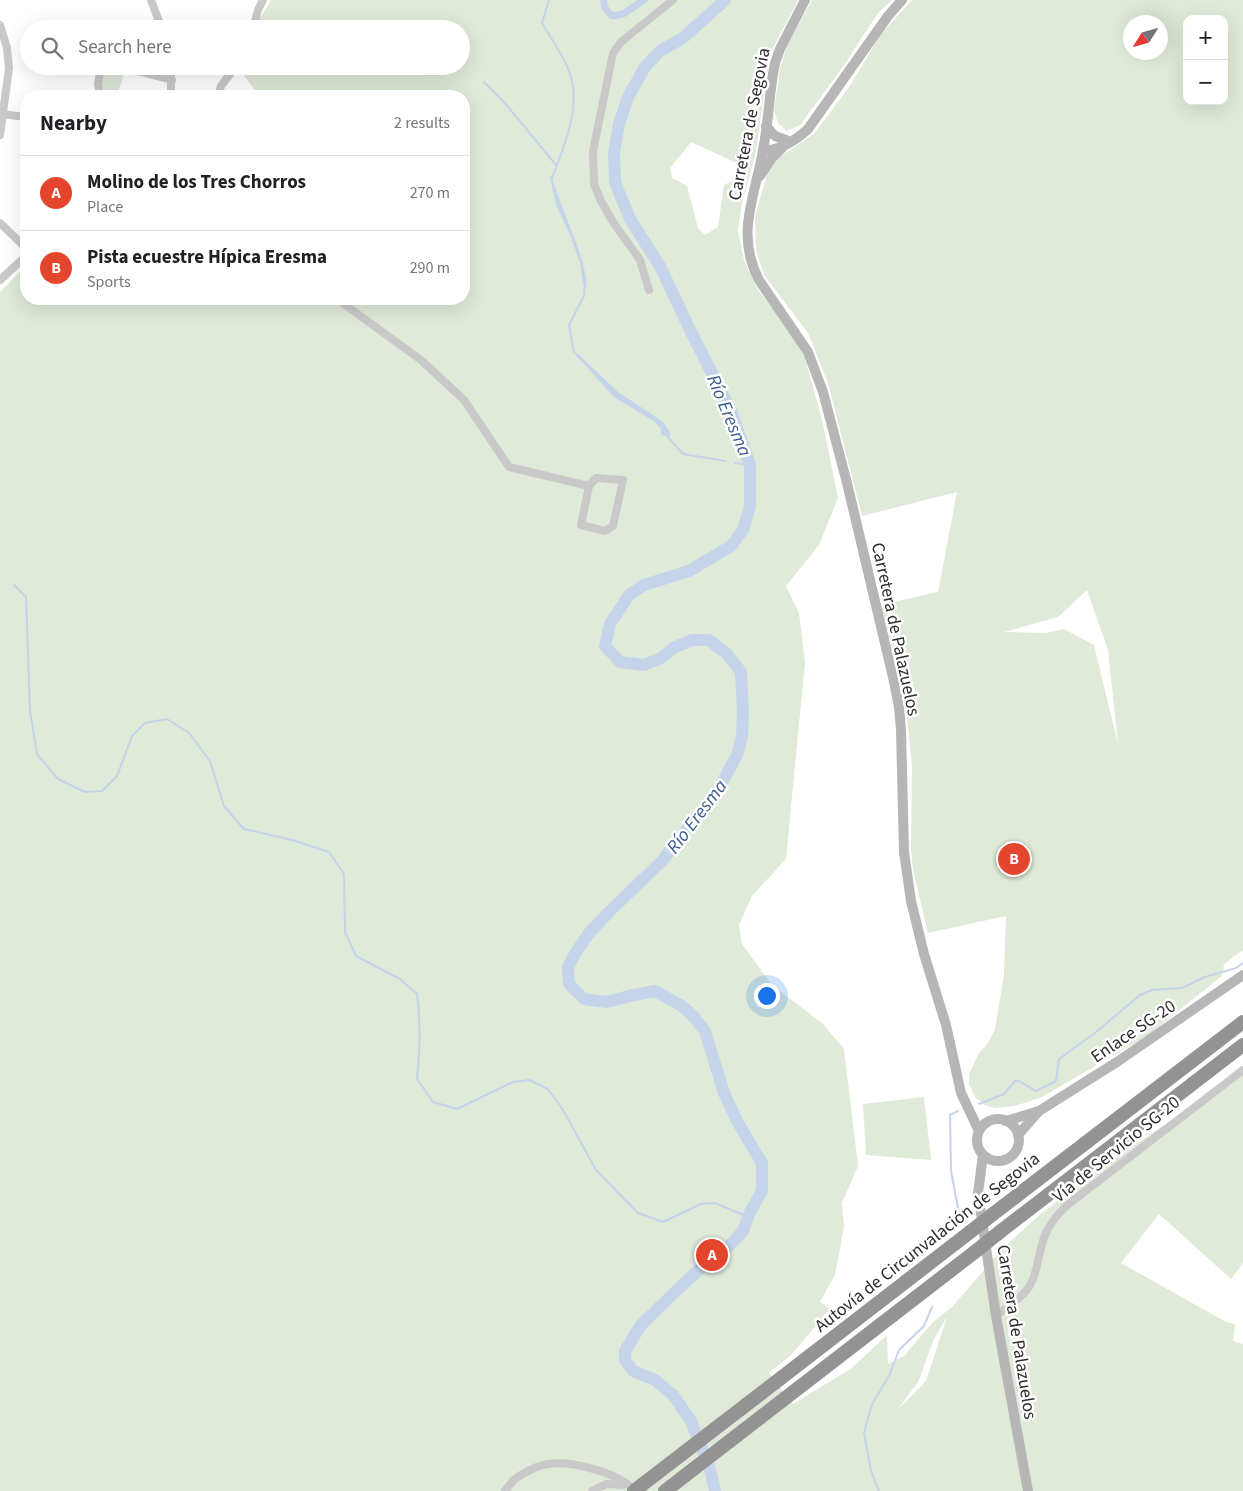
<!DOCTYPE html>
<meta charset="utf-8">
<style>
:root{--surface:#fff;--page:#f6f6f6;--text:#202124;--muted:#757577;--line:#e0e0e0;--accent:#e4462d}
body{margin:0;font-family:"Source Sans 3",sans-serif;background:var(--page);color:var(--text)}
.controls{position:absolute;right:15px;top:15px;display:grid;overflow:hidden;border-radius:10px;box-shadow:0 5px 20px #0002}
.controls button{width:45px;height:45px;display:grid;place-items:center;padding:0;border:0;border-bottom:1px solid var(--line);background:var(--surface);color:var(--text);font:25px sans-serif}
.compass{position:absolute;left:1123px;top:15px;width:45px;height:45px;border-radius:50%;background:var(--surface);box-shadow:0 5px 20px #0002;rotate:233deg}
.you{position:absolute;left:766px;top:995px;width:18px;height:18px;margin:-12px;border:4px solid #fff;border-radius:50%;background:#1a73e8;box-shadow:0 0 0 8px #1a73e833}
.badge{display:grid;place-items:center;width:32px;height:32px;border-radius:50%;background:var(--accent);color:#fff;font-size:16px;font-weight:700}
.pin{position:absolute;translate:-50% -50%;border:2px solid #fff;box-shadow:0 1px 5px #0006}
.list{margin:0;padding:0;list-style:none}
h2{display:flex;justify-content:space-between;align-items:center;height:65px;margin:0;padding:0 20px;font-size:21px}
h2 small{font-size:16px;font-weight:400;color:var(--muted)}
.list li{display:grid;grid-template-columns:32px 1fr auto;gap:15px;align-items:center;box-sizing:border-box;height:75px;padding:0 20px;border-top:1px solid var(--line)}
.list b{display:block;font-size:19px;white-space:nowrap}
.list p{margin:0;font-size:16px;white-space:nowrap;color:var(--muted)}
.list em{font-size:16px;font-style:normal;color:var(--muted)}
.icon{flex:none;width:28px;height:28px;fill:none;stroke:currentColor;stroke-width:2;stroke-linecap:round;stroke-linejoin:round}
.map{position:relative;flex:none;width:1243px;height:1491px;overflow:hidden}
.search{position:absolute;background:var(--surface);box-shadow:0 5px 20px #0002;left:20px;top:20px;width:450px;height:55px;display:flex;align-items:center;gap:12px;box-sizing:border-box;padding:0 18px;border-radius:28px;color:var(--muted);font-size:19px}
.panel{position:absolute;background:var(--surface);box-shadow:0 5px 20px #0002;left:20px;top:90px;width:450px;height:215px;border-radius:20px}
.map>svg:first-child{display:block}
</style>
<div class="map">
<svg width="1243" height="1491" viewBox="0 0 1243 1491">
<rect width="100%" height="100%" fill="#fff"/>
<g fill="#dfead9" fill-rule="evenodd">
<path d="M 271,0 L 798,0 L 770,54 L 755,156 L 742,203 L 738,231 L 744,260 L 757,288 L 792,334 L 805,358 L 823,424 L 838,498 L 819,545 L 786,586 L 799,613 L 805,662 L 786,859 L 752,896 L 739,925 L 742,944 L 771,984 L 823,1024 L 844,1049 L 858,1166 L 842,1203 L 844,1227 L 835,1275 L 820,1302 L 830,1309 L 791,1355 L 769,1373 L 793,1404 L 852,1368 L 887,1335 L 888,1364 L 904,1356 L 933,1322 L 952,1307 L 1004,1247 L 1043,1212 L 1097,1170 L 1243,1072 L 1243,1263 L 1231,1279 L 1159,1214 L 1121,1263 L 1226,1322 L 1235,1324 L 1233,1341 L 1243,1344 L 1243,1491 L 0,1491 L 0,292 L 26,265 L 26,299 L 464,299 L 464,96 L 259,96 L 241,71 L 243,66 L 461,66 L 461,29 L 258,29 L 260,18 ZM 691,142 L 737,163 L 734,180 L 724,185 L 718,227 L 705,235 L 698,228 L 687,186 L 672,178 L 670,168 ZM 947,1317 L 926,1381 L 898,1409 L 918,1382 L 934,1339 Z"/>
<polygon points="812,0 892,0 878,13 842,68 800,125 787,131 778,123 774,111 780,68 787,46"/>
<path d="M 912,0 L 1243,0 L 1243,950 L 1224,964 L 1222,976 L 1147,1036 L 1042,1097 L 1015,1106 L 996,1108 L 986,1106 L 975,1097 L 969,1084 L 969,1074 L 979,1053 L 988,1043 L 995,1029 L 1004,974 L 1006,916 L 928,933 L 913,870 L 911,849 L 912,766 L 905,697 L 881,605 L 938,592 L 957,492 L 862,516 L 828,383 L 808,333 L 764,275 L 756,249 L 755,216 L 767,175 L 778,158 L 814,134 L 849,87 L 881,34 ZM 1187,19 L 1224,19 L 1224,101 L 1187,101 ZM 1130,22 L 1160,22 L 1160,52 L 1130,52 ZM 1087,590 L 1108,650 L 1118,744 L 1094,645 L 1064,629 L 1046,633 L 1004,632 L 1058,617 Z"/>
<polygon points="106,66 127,66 117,95 102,89 100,84"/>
<polygon points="924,1097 931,1160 866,1155 863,1104"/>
</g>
<g fill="#c5d4ea">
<path d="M 549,173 C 556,186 559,200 565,214 C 574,238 584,259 587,285 L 583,284 L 580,263 L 570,235 L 556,205 Z"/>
<polygon points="573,352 578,354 618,392 662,421 670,432 670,437 661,435 661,429 655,422 614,397"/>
</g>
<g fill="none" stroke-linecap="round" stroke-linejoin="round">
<g stroke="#c5d4ea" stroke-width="2">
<path d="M 549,0 L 542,23 C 550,37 560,51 567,66 C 584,102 565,144 552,178 L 552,180"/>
<polyline points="484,82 504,102 556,165"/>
<polyline points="574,353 569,325 584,296 585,284"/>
<polyline points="665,434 683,454 725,461"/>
<polyline points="735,463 750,465"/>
<path d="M 14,585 L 26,597 L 30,711 L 37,754 L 58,779 L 85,792 L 102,791 L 117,776 L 132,736 L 145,723 L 167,719 L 189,733 L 210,761 L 224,806 L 244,829 L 292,840 L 329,852 L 344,874 L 345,932 L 356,956 L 400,979 L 417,994 C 421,1023 420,1051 417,1079 L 433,1102 L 457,1109 L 513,1082 L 529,1080 L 548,1089 L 563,1110 L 596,1170 L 638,1213 L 663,1222 L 701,1204 L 715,1203 L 748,1217"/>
<polyline points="979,1104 1004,1094 1015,1081 1019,1081 1036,1091 1056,1081 1059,1059 1095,1033 1140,995 1152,990 1182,988 1205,977 1236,968 1243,963"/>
<polyline points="957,1227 960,1219 951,1171 950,1115 958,1111"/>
<polyline points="879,1491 871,1471 864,1433 872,1404 889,1376 899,1350 924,1326 932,1307"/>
</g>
<path stroke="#c5d4ea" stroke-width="7" d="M 604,0 C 603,7 607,11 612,16 L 623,14 L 644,0"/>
<polyline stroke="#c5d4ea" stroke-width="12" points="715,1491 711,1473 691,1421 673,1395 655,1380 633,1371 625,1360 625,1351 641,1325 676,1291 704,1265 731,1244 743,1231 750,1212 762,1191 762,1163 738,1123 724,1093 705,1031 693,1016 682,1006 655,991 629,996 607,1002 584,999 569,984 568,967 576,952 590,932 609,912 662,861 718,790 737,755 742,737 743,713 741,672 727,654 709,640 692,640 675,647 661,658 644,665 620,662 605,646 610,624 629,595 644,585 689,571 731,546 743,530 750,506 750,465 731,411 690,330 660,266 630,219 615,182 614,153 619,124 628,97 645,67 660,51 683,38 725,0"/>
<g stroke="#c9c9c9" stroke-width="8">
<polyline points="151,0 162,29"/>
<polyline points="0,25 7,48 9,68 0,135"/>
<polyline points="253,29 258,10 263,0"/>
<polyline points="130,66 133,70 172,80"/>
<polyline points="171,66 171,96"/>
<polyline points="100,96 98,84 101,66"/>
<polyline points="218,96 221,86 236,66"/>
<polyline points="0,114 26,117"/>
<polyline points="0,223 26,248"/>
<polyline points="0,280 26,256"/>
<polyline points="649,290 640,260 613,222 601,201 594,184 593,151 613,53 621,42 673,0"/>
<polyline points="337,299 421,360 464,400 509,467 589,486"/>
<polygon points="596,478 623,480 613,526 605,531 581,525 589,486"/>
<path d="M 996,1316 C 1007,1307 1021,1299 1029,1287 C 1038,1273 1038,1254 1044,1238 C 1048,1226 1057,1215 1066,1206 L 1243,1070"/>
<path d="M 505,1491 C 508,1487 511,1482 515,1479 C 520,1475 537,1466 543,1465 C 568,1459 618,1472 635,1491"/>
<polyline points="592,1491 606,1484 623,1485"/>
</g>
<g stroke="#b6b6b6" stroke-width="10">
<path d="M 805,0 L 780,49 L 775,63 C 769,91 769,121 763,150 C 755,197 735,234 759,280 L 808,352 L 823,392 L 847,483 L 893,677 L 899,707 L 901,730 L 904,852 L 911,901 L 924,954 L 946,1025 L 961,1093 L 979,1131"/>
<polyline points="766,126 775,136 786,140"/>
<path d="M 763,151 C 780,150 796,140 808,129 L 888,16 L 902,0"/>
<polyline points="760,176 772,158 782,148"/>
<circle cx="998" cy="1140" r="21"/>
<polyline points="1006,1121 1039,1111"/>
<polyline points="1018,1135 1039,1111 1117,1062 1243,975"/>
<polyline points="983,1155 978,1193 996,1316 1028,1491"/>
</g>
<g stroke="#939393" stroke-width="14">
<polyline points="993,1214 1243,1022"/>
<polyline points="1001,1231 1243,1045"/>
<polyline points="781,1378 970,1232"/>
<polyline points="665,1491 976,1251"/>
</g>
<g stroke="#939393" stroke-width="14">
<polyline points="970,1232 993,1214"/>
<polyline points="976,1251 1001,1231"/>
<polyline points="634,1491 781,1378"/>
</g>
</g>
<g text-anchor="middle" stroke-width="5" stroke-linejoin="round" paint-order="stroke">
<g font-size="18" fill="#2c2c2c" stroke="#fff">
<text transform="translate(749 124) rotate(-79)" y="6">Carretera de Segovia</text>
<text transform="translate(896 629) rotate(78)" y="6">Carretera de Palazuelos</text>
<text transform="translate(1133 1031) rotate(-34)" y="6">Enlace SG-20</text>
<text transform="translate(1116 1149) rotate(-39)" y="6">Vía de Servicio SG-20</text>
<text transform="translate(927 1242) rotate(-38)" y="6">Autovía de Circunvalación de Segovia</text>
<text transform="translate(1017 1332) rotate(81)" y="6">Carretera de Palazuelos</text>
</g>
<g font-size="19" font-style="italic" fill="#3b5c8d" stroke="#fff">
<text transform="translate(730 415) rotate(67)" y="7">Río Eresma</text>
<text transform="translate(696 816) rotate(-53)" y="7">Río Eresma</text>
</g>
</g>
</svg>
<div class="controls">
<button>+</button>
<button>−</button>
</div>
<svg class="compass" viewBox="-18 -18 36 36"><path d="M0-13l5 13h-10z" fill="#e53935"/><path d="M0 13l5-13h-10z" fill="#757577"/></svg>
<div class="you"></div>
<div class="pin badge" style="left:712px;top:1255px">A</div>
<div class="pin badge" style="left:1014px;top:859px">B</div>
<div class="search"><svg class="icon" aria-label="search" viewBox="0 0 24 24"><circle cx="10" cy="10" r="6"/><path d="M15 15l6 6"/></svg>Search here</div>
<section class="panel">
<h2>Nearby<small>2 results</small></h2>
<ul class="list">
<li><span class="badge">A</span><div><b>Molino de los Tres Chorros</b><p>Place</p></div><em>270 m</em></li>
<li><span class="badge">B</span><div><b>Pista ecuestre Hípica Eresma</b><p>Sports</p></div><em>290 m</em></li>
</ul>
</section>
</div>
